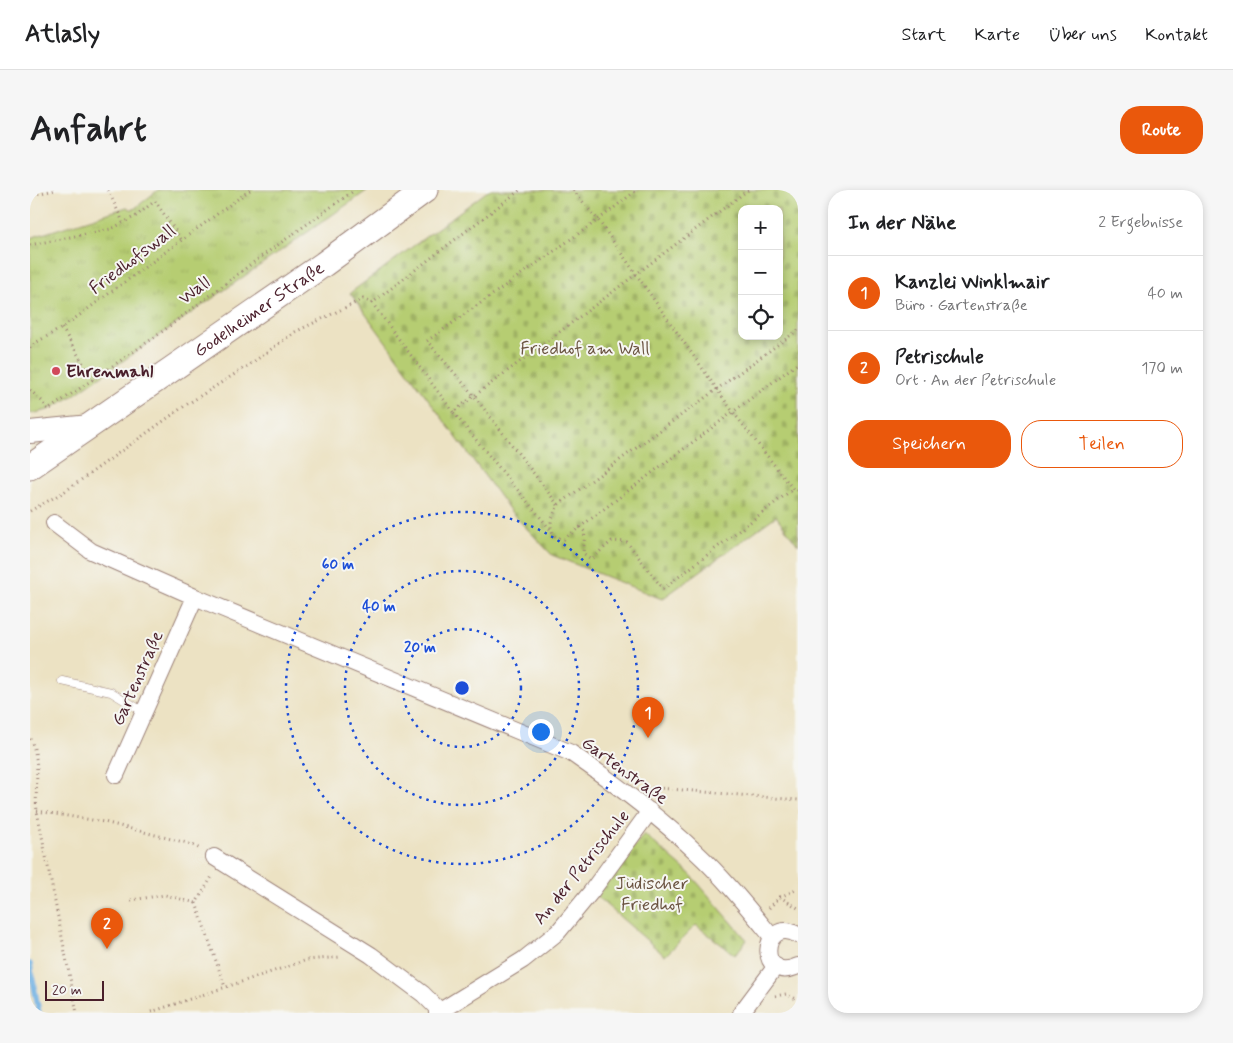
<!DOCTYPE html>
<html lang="de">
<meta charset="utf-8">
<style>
:root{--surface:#fff;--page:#f6f6f6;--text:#202124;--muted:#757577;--line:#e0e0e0;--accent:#ea580c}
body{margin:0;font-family:Mynerve,sans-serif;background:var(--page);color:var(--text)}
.controls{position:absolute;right:15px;top:15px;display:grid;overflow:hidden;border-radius:10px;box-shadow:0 2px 8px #0003}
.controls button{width:45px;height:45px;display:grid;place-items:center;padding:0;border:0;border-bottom:1px solid var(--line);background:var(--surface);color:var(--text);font:25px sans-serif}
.scale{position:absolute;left:15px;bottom:12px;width:59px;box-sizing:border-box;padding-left:5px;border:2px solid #4a1f2b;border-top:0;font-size:14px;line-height:18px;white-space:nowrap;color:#4a1f2b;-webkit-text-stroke:4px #f6f6f2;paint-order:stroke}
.you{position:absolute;left:510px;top:541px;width:18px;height:18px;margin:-12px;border:4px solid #fff;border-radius:50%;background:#1a73e8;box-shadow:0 0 0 8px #1a73e833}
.badge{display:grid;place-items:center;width:32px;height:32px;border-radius:50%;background:var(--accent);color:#fff;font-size:16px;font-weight:700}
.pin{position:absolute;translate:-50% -41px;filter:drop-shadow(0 1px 2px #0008)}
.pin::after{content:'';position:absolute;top:26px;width:18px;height:15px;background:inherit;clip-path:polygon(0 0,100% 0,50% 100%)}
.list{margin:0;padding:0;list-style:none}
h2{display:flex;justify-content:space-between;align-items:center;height:65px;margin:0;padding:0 20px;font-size:21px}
h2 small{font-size:16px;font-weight:400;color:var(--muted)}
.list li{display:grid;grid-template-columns:32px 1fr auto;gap:15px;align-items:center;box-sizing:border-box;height:75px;padding:0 20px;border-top:1px solid var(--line)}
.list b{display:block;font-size:19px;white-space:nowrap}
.list p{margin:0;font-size:16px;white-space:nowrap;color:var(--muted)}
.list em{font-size:16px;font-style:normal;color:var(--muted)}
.actions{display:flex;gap:10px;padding:15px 20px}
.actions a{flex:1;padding:11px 0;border:1px solid var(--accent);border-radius:20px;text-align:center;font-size:18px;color:var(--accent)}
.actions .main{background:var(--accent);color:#fff}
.icon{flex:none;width:28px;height:28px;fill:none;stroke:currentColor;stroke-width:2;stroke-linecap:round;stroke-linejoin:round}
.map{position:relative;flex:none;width:768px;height:823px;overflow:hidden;border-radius:20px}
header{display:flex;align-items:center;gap:30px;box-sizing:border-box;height:70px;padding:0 25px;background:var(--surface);border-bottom:1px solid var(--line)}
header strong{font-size:24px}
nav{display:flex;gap:28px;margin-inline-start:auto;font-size:18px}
.intro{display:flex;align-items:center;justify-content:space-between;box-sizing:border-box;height:120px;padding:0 30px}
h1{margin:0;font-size:35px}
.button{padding:12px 22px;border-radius:20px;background:var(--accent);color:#fff;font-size:18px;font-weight:700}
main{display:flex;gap:30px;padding:0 30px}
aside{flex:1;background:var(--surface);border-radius:20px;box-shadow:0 2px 8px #0003}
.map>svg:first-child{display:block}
</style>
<header>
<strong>Atlasly</strong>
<nav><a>Start</a><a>Karte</a><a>Über uns</a><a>Kontakt</a></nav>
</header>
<div class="intro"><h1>Anfahrt</h1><a class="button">Route</a></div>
<main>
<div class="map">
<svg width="768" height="823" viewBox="0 0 768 823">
<defs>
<pattern id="cemetery-stones" width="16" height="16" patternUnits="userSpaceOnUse" patternTransform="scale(1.25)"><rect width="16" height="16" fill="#b6cd72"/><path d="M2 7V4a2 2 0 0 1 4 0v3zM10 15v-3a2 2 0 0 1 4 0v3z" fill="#9eb063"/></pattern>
<pattern id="park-tufts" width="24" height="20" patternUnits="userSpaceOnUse" patternTransform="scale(1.25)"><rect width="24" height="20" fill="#b6cd72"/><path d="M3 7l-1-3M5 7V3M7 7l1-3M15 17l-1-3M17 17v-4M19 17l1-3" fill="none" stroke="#9eb063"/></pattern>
</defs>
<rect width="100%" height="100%" fill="#f6f6f2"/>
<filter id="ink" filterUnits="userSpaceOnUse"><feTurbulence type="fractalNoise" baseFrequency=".02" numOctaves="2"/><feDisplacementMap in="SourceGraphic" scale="10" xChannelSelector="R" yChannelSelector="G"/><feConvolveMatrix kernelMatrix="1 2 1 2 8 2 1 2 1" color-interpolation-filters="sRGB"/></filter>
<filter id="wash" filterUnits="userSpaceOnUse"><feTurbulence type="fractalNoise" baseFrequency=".0096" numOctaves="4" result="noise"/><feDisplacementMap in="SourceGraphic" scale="20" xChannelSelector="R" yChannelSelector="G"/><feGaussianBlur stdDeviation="1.12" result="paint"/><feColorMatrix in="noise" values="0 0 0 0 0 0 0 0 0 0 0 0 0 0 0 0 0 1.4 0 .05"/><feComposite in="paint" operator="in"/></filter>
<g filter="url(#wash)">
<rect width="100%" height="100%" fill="#ece2c3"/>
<g fill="url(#cemetery-stones)" stroke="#80764e" fill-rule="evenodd">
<path d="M 459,0 L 768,0 L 768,355 L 746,326 L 632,409 L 522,365 L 482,323 L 320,103 ZM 712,19 L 749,19 L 749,146 L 712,146 Z"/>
<polygon points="614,644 660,684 717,750 705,765 666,735 635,766 566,706"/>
</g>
<polygon fill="url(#park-tufts)" stroke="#80764e" points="128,0 338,0 41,207 18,220 0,224 0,48 97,17 100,19 104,19"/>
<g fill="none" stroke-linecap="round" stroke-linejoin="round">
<polyline stroke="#6eb0e3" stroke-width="5.5" points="0,774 9,823"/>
</g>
</g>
<g filter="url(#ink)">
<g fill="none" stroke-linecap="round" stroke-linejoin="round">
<g stroke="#9b8077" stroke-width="9">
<polyline id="service" points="32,491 81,502 114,522"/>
</g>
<g stroke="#9b8077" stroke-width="18">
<g id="minor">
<path d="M 24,333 L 61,361 L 165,407 L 541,563 C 586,594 626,624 666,662 C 694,688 718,718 742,747"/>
<polyline points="86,585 165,407"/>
<polyline points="184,667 341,765 393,804 410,821"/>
<path d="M 768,745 C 731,724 726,795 768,776"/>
<polyline points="407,823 493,770 528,742 561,702 620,621"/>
<polyline points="711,823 746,776"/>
</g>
</g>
<g stroke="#9b8077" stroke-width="24">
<polyline id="secondary" points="0,242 60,236"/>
</g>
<g stroke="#9b8077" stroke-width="27">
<g id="primary">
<path id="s1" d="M 0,277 L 294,74 L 395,0"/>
</g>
</g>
<g stroke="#9b8077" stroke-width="3" stroke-dasharray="1 4" stroke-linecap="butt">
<polyline points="78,0 93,32"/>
<polyline points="543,0 568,30 703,222 763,299 768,300"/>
<polyline points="0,9 6,4 25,0"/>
<polyline points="0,55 81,39 106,26 125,11 151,49"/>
<polyline points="32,138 63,190"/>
<path d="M 768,140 L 528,315 C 522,328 517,334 525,347 L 534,349 L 768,173"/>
<polyline points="0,158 5,153 32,138 220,0"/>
<polyline points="0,200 14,213 18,220 125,147 228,69 325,0"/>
<polyline points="423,222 342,113 490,0"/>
<polyline points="528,315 445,207 397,151 568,30 607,0"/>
<polyline points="0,321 34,302 156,215 219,175 265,142 333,109 342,113"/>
<polyline points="550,337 555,342 553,363 561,369 582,351 597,352 633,399 763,299"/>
<polyline points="520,339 423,222 718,0"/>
<path d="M 0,549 C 12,571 4,597 7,621 L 47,823"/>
<polyline points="617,597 768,610"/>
<polyline points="7,621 74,632 161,654 170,659"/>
<polyline points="750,707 768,699"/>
<polyline points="101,710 135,705 166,713 183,685"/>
<polyline points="166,713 195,797"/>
<polyline points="739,718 750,707 768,718"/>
<polyline points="745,806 756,804 768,810"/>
<polyline points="121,822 277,770 311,767"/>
</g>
<use href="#service" stroke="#fff" stroke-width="8"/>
<use href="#minor" stroke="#fff" stroke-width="16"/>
<use href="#secondary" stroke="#fff" stroke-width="22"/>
<use href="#primary" stroke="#fff" stroke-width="25"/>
</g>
</g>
<g fill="none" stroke="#1d4ed8" stroke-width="2.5" stroke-dasharray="2.5 5">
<circle cx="432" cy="498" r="59"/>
<circle cx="432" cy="498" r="117"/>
<circle cx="432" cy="498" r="176"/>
</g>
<circle fill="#d1495b" stroke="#f6f6f2" stroke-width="2" cx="26" cy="181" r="5"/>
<g text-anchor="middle" stroke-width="4" stroke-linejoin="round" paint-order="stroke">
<g font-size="18" fill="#4a1f2b" stroke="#f6f6f2">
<text transform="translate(102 69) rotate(-37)" y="6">Friedhofswall</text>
<text transform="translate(164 100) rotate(-37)" y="6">Wall</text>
<text dy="6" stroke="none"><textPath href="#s1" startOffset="278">Godelheimer Straße</textPath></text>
<text transform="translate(107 488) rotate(-66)" y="6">Gartenstraße</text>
<text transform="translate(595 580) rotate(36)" y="6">Gartenstraße</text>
<text transform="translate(551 677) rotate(-51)" y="6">An der Petrischule</text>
</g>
<g font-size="18" fill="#6a5340" stroke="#f6f6f2">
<text x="555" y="164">Friedhof am Wall</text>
<text x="622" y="699">Jüdischer<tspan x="622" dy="21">Friedhof</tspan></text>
</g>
<g font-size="18" font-weight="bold" fill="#4a1f2b" stroke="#f6f6f2" text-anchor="start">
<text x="36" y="187">Ehrenmahl</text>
</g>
</g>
<circle cx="432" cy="498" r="8" fill="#1d4ed8" stroke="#f6f6f2" stroke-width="2.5"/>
<g font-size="15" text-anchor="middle" font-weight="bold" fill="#1d4ed8" stroke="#f6f6f2" stroke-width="4" stroke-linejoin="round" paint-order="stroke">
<text x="308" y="379">60 m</text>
<text x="349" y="421">40 m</text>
<text x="390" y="462">20 m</text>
</g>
</svg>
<div class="controls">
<button>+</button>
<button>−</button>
<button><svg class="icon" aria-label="locate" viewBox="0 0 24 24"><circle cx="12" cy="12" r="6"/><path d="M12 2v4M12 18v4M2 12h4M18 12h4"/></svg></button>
</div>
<div class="scale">20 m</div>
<div class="you"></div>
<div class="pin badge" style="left:618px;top:548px">1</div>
<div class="pin badge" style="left:77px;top:759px">2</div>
</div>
<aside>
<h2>In der Nähe<small>2 Ergebnisse</small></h2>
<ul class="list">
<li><span class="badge">1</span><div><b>Kanzlei Winklmair</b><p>Büro · Gartenstraße</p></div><em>40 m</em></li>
<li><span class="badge">2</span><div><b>Petrischule</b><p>Ort · An der Petrischule</p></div><em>170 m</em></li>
</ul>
<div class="actions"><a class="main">Speichern</a><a>Teilen</a></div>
</aside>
</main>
